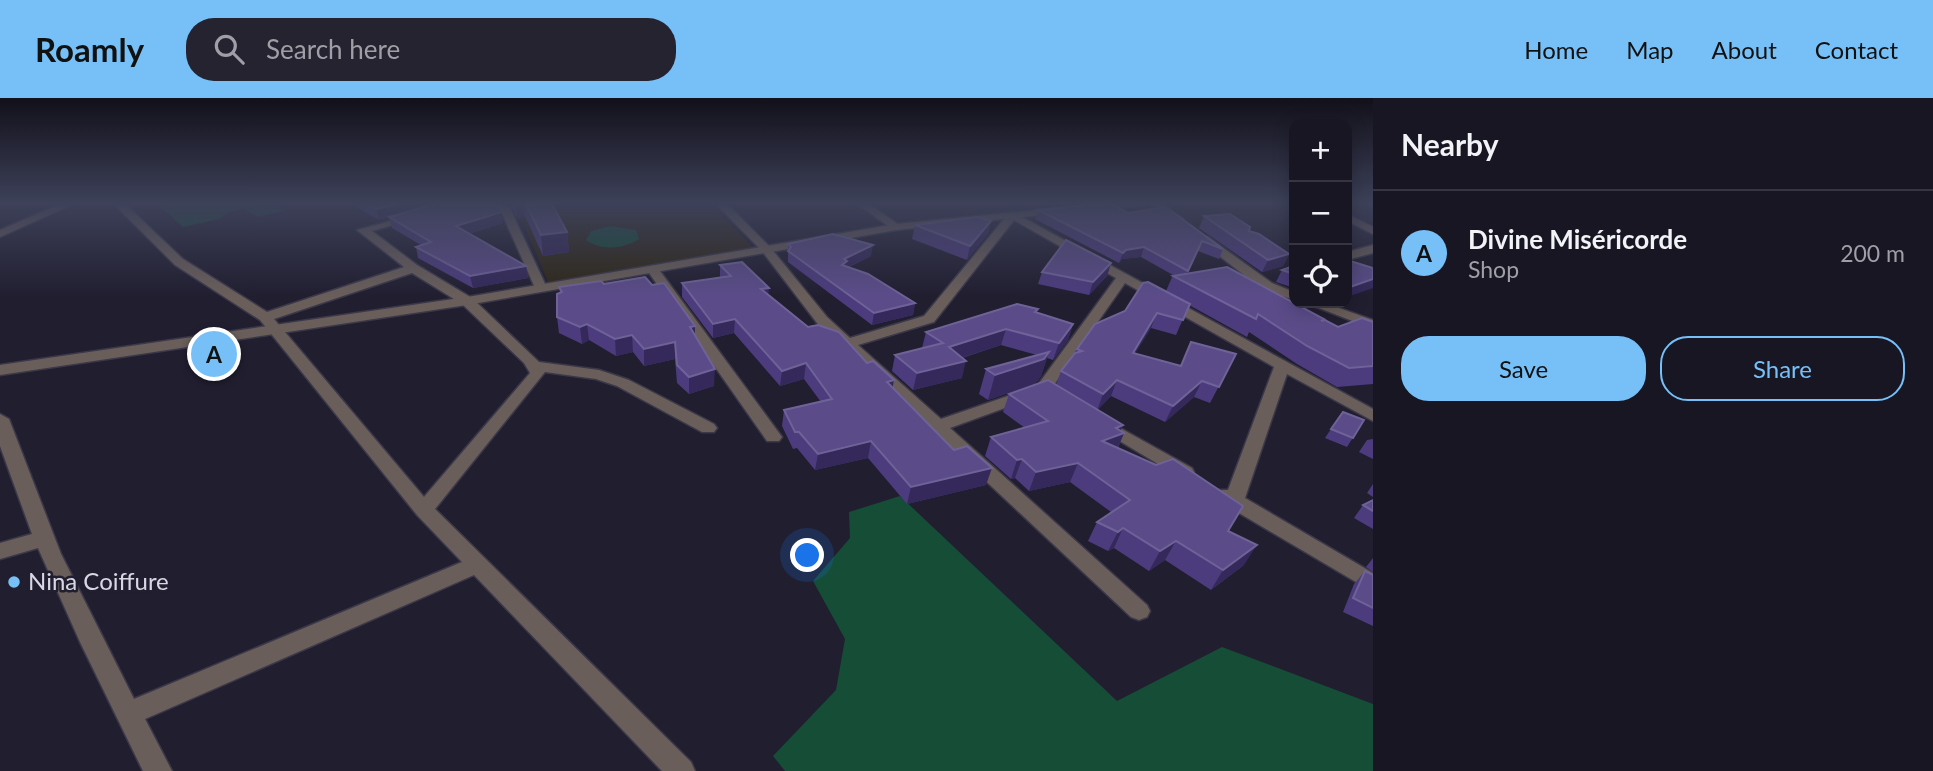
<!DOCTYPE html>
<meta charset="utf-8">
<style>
:root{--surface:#191624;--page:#262331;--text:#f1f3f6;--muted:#9f9fa6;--line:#373541;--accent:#76c0f7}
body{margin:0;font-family:Lato,sans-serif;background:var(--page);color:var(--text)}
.controls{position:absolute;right:21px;top:21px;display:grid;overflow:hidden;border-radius:14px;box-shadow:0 4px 18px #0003}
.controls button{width:63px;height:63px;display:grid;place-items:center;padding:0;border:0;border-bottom:2px solid var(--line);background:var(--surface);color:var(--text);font:35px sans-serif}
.you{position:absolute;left:808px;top:458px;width:24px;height:24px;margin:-18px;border:5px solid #fff;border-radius:50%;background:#1a73e8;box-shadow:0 0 0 10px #1a73e833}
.badge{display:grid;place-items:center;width:46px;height:46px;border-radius:50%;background:var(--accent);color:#111;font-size:23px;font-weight:700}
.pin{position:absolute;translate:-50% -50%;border:4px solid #fff;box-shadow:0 2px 7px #0006}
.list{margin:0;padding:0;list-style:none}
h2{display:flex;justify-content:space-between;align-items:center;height:91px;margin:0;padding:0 28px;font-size:30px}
h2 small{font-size:23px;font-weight:400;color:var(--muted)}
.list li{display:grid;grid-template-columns:46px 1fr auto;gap:21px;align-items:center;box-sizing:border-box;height:126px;padding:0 28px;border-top:2px solid var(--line)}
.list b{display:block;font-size:26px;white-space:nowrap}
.list p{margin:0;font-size:23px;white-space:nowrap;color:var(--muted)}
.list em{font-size:23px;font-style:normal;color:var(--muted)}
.actions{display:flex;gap:14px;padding:21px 28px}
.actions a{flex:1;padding:16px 0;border:2px solid var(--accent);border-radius:28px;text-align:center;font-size:24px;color:var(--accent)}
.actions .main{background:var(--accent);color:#111}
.icon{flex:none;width:38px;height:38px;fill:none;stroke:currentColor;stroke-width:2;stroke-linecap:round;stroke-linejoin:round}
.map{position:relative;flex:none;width:1373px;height:673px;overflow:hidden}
header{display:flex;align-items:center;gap:42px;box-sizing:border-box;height:98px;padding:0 35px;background:var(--accent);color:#111}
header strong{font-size:33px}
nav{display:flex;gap:38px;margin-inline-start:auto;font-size:24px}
.search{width:490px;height:63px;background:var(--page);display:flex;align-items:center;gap:18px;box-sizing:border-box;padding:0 24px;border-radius:28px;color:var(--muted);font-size:26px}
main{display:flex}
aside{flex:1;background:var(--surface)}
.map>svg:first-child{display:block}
</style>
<header>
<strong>Roamly</strong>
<div class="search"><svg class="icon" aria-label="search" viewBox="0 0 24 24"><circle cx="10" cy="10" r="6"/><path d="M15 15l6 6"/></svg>Search here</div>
<nav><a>Home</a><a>Map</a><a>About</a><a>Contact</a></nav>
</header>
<main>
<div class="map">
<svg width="1373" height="673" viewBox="0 0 1373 673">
<rect width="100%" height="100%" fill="#211e30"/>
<polygon fill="#2f2717" points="515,104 709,104 757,154 550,189"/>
<g fill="#154d37">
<polygon points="155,104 292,104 278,107 284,113 258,119 243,111 229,114 219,121 183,129"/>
<path d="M 610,128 L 636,132 L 639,141 C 624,151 601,153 586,142 L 591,133 Z"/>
<polygon points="900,398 1117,603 1222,549 1373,606 1373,673 785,673 773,658 836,592 845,541 813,483 850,440 849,414"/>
</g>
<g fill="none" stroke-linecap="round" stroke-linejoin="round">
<g stroke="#3b3849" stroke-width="3">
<g id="minor">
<polygon points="65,104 78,104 0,139 0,132"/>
<path d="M 112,104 L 123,104 L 183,161 L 267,214 L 404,169 L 357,132 L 417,116 L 417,120 L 372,133 L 417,167 L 472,200 L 539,264 L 599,272 L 629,282 L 714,326 L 717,330 L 714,334 L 702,334 L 617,288 L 596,281 L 545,274 L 435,411 L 691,664 L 695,673 L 662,673 L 474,477 L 145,621 L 172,673 L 143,673 L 80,544 L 38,450 L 0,461 L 0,445 L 32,436 L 0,348 L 0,316 L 9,321 L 61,456 L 134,601 L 462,464 L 417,417 L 260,222 L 175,167 ZM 412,175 L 462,206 L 524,265 L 530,275 L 424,399 L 274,221 Z"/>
<polygon points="497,104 507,104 547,190 546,193 536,193 535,190"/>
<path d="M 714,104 L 725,104 L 770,149 L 827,219 L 850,240 L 924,218 L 1009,115 L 1013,114 L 1373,311 L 1373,323 L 1287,276 L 1245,400 L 1373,475 L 1373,494 L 1217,402 L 1214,397 L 1217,392 L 1228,392 L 1274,269 L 1125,185 L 1049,294 L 950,330 L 1147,507 L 1150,513 L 1147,519 L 1139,522 L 1131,519 L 817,225 L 762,153 ZM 1014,122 L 1116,180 L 1037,288 L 941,321 L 858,247 L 934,224 Z"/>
<polygon points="855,104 866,104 902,129 892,131"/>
<polygon points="1148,104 1159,104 1184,122 1175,124"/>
<polygon points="1347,116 1373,129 1373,136 1347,123"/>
<polygon points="1200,139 1208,139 1272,185 1294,194 1294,202 1262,191 1200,143"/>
<polygon points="1373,147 1373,155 1347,162 1347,154"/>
<polygon points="653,168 657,169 779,335 782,339 779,343 767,343 647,172"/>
<polygon points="1306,205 1325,205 1373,222 1373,231"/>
<polygon points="1104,321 1192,370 1194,374 1185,380 1178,378 1098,330 1095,326 1098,322"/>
</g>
</g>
<g stroke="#3b3849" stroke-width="3">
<g id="tertiary">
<polygon points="1115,104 1151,104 1146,107 1090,112 1085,109 1090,106"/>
<polygon points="1059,110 1063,111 1063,115 896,132 467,207 0,277 0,267 467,199 896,126"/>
</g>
</g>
<use href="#minor" fill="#695e5a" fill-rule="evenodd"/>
<use href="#tertiary" fill="#695e5a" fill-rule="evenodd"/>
</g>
<g fill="#4c3c7e">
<polygon points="348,104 497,104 503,125 469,136 526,168 528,180 473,190 418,160 416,149 421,147 392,130 389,119 402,115 379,122"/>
<polygon points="510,104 552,104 553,107 567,134 569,154 543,158 525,118 517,120"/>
<polygon points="1038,112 1128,115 1223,151 1219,161 1198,153 1187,175 1338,229 1373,224 1373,286 1337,289 1297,266 1249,234 1247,239 1189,207 1176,237 1151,230 1135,255 1180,268 1236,256 1210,305 1194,299 1165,324 1111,298 1097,312 1123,327 1120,333 1124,335 1118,350 1228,433 1244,467 1211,492 1165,462 1149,473 1114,450 1108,453 1088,443 1097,424 1111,414 1070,384 1029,393 1015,380 1011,381 985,358 991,339 1025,330 1003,314 1009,296 1056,287 1061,273 1077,251 1125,213 1166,193 1173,177 1141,159 1122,161 1119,165 1035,121"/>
<polygon points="1204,118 1249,133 1289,156 1283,168 1262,174 1199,130"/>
<polygon points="991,123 988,136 967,162 912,141 915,127"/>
<polygon points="788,146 871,158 849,169 915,205 913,217 872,227 788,164"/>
<polygon points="1111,165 1107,178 1089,197 1038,186 1042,174"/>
<polygon points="720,167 768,197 808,229 867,265 986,387 907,406 868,360 815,372 797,350 793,351 782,328 784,312 821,304 804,281 780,288 734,235 713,240 682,199 682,185 720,180"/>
<polygon points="1294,168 1294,190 1276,184 1282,172"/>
<polygon points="604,186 652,187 695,228 695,237 714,288 689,296 677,285 675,261 644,268 633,254 616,258 589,242 582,246 559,235 557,219 560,195 559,189"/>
<polygon points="1037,215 1073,226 1068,242 1053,262 1047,260 1041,278 1035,286 988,302 979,296 986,271 1037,257 1001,247 962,260 962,280 913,292 892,273 895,257 922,250 926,234"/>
<polygon points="1364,322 1347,349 1325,340 1331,331"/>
<polygon points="1373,341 1373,361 1359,354 1367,342"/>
<polygon points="1373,386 1373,399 1367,395"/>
<polygon points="1373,402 1373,431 1354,420 1363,407"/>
<polygon points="1373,460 1373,474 1366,469"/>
<polygon points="1365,473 1373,477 1373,528 1343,514 1354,486"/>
</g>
<g fill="#34295a">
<polygon points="405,104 444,104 379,122 376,111"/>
<polygon points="515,104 523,104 525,118 517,120"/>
<polygon points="502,114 503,125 458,139 456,128"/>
<polygon points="991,123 988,136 967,162 970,148"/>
<polygon points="567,134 569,154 543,158 541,137"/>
<polygon points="873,147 871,158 846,170 841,178 844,161"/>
<polygon points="1144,149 1141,159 1122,161 1119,165 1123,155 1126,152"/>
<polygon points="1289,156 1283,168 1262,174 1268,162"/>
<polygon points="1111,165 1107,178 1089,197 1093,184"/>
<polygon points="526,168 528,180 473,190 470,178"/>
<polygon points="1373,181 1373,190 1347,199 1347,190"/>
<polygon points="769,190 768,204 761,191"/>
<polygon points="915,205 913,217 872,227 874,215"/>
<polygon points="1157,215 1151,230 1126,270 1133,255"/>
<polygon points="735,221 734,235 713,240 713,226"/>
<polygon points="587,226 589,242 582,246 580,229"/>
<polygon points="1073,226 1068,242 1053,262 1059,245"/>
<polygon points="695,228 695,245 690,229"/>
<polygon points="1006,231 1001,247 945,265 949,249"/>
<polygon points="632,237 633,254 616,258 615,241"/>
<polygon points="675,244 675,261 644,268 644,251"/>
<polygon points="1049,254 1041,278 1035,286 988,302 995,277"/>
<polygon points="966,263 962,280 913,292 917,275"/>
<polygon points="806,265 804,281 780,288 782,273"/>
<polygon points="715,271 714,288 689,296 689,279"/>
<polygon points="894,282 891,298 887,284"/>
<polygon points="1117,282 1111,298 1097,313 1103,296"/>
<polygon points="1202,283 1194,299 1165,324 1173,308"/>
<polygon points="1123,327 1119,337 1124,335 1116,354 1102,343 1116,330"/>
<polygon points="871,343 868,360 815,372 818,356"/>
<polygon points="1022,361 1015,380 1011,381 1017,362"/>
<polygon points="1078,365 1070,384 1029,393 1036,374"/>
<polygon points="992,370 986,387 907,406 911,389"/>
<polygon points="1123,430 1114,450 1108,453 1118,434"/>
<polygon points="1176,443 1165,462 1149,473 1160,453"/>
<polygon points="1257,447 1244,467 1211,492 1223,472"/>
</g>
<g fill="#5b4c89" stroke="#6e6297" stroke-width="2">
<polygon points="363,104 405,104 376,111"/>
<polygon points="442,104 497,104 502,114 456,128 526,168 470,178 416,149 431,144 389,119"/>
<polygon points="525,104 551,104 567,134 541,137"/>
<polygon points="1109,105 1128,115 1166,109 1223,151 1202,143 1188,173 1144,149 1126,152 1123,155 1038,112"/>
<polygon points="1230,116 1250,129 1249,133 1259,136 1289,156 1268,162 1204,118"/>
<polygon points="977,119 991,123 970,148 915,127"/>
<polygon points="833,136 873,147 844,161 847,163 842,167 868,176 915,205 874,215 788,153 791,149 788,146"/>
<polygon points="1066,142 1111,165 1093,184 1042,174"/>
<polygon points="1347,162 1373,170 1373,181 1347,190"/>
<polygon points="742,164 769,190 761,191 808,229 818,227 839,234 867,265 873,263 894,282 887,284 954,352 967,348 992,370 911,389 871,343 818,356 799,334 795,334 784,312 832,301 806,265 782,273 735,221 713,226 682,185 731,178 720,167"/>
<polygon points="1294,168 1294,176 1282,172"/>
<polygon points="1227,169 1324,221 1321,223 1325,222 1338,229 1362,220 1373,224 1373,268 1349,270 1307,248 1258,216 1256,221 1173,178"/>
<polygon points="645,179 652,187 664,185 695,228 690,229 715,271 689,279 677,267 675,244 644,251 632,237 615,241 587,226 580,229 557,219 557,196 562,194 559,189 601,183 604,186"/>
<polygon points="1148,184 1190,206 1183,222 1157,215 1133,255 1181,268 1191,244 1236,256 1219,289 1202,283 1173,308 1117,282 1103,296 1061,273 1075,255 1082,253 1077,251 1095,226 1125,213 1143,185"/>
<polygon points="1017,206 1038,211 1035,214 1073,226 1059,245 1006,231 949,249 966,263 917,275 895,257 943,245 926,234"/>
<polygon points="1049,254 1044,261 995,277 986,271"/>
<polygon points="1048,282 1123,327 1116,330 1124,335 1102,343 1156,367 1173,361 1243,408 1228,433 1257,447 1223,472 1176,443 1160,453 1123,430 1118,434 1097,424 1130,402 1078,365 1036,374 1022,361 1017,362 991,339 1048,323 1009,296"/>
<polygon points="1343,314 1364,322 1353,340 1331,331"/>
<polygon points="1373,402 1373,413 1363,407"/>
<polygon points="1365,473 1373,477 1373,510 1353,500"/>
</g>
<linearGradient id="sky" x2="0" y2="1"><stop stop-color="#12101a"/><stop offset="0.53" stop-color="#3d4159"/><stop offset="1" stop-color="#3d4159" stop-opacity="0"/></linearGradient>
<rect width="1373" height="198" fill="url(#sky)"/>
<circle fill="#76c0f7" stroke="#211e30" stroke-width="2.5" cx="14" cy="484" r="7"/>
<g text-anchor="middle" stroke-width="5" stroke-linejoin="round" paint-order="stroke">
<g font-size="24" fill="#d8d7e4" stroke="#211e30" text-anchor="start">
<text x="28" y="492">Nina Coiffure</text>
</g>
</g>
</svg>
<div class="controls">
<button>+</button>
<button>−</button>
<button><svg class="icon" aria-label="locate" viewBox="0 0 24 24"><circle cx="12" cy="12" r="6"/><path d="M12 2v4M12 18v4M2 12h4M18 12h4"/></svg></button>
</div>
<div class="you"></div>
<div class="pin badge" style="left:214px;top:256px">A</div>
</div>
<aside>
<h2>Nearby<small></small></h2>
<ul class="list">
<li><span class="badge">A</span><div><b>Divine Miséricorde</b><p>Shop</p></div><em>200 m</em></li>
</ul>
<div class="actions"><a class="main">Save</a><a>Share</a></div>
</aside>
</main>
